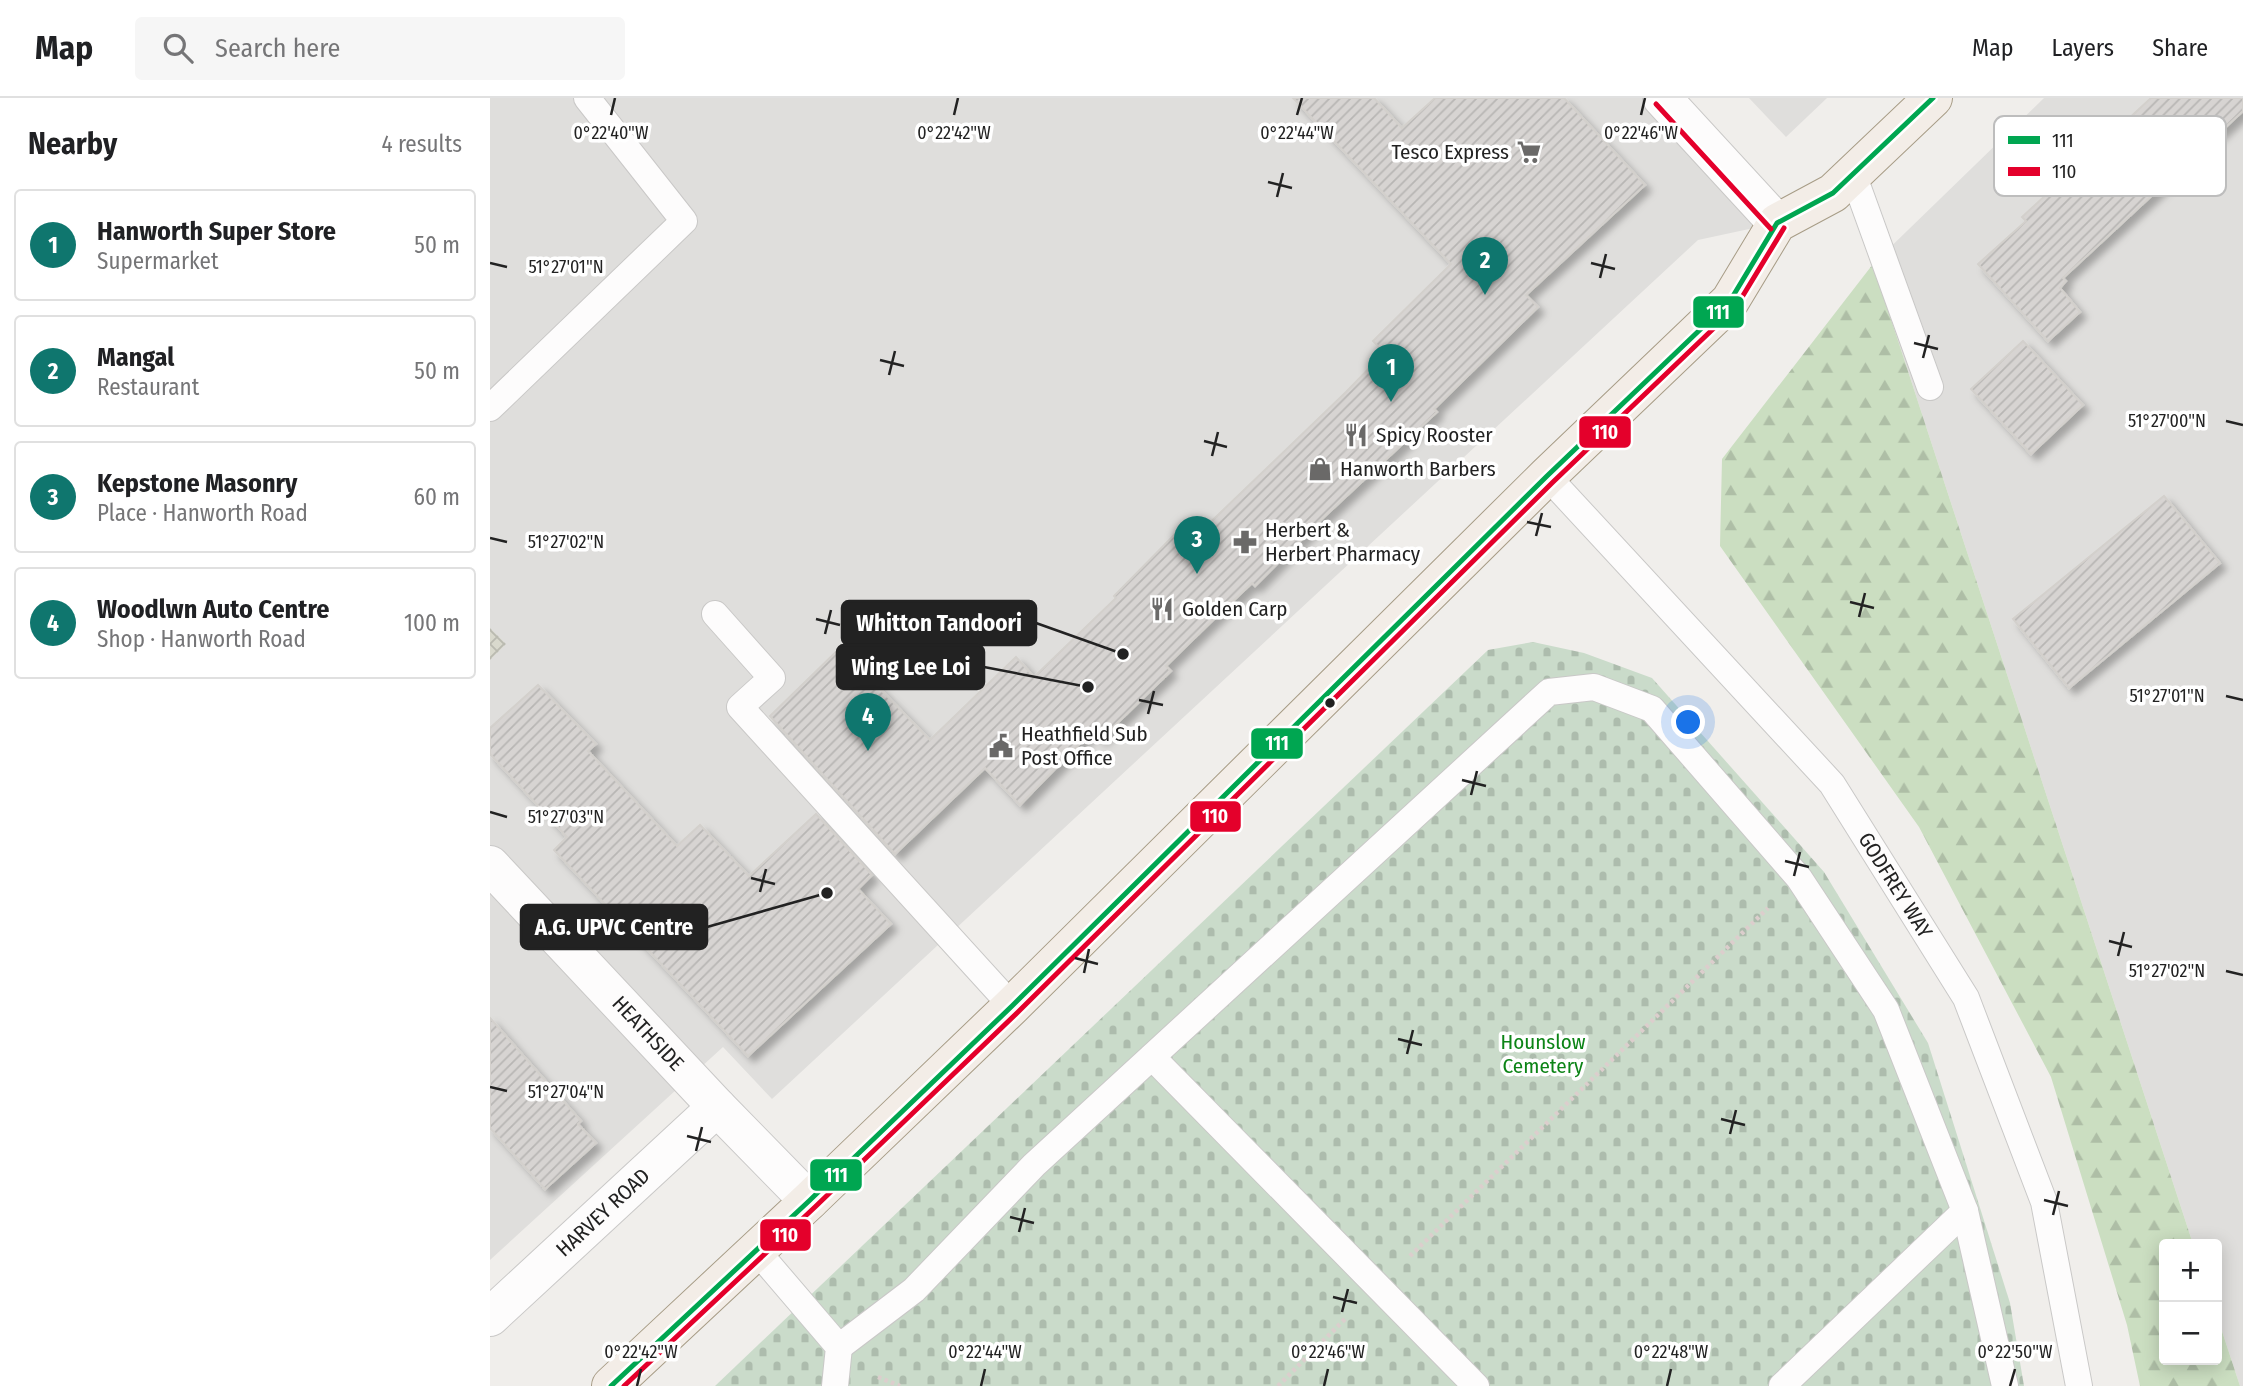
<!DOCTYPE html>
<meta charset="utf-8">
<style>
:root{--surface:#fff;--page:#f6f6f6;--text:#202124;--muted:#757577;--line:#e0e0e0;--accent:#0f766e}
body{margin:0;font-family:"Fira Sans Condensed",sans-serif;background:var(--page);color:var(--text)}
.controls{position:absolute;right:21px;bottom:21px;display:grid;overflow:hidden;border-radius:7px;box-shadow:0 4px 18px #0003}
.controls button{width:63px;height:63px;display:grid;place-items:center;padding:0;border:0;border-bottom:2px solid var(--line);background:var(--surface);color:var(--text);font:35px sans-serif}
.you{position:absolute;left:1199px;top:625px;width:24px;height:24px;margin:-18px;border:5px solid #fff;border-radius:50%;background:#1a73e8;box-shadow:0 0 0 10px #1a73e833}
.badge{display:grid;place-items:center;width:46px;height:46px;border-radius:50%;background:var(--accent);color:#fff;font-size:23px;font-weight:700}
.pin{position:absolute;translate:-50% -58px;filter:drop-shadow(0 2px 4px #0008)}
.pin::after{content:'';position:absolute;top:37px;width:24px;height:21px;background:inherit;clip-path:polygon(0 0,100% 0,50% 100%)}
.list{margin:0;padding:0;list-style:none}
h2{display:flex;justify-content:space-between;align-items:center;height:91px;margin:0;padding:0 28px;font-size:30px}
h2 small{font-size:23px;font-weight:400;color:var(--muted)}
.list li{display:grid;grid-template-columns:46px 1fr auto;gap:21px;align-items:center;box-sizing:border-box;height:112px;margin:0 14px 14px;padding:0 14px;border:2px solid var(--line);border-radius:7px}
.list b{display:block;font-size:26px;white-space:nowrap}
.list p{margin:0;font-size:23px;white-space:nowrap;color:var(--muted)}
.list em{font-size:23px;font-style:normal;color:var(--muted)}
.icon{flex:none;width:38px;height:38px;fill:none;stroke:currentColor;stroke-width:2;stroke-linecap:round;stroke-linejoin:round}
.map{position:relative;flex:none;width:1753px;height:1288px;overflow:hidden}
header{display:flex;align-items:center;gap:42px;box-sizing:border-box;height:98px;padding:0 35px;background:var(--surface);border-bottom:2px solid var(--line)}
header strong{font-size:33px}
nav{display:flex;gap:38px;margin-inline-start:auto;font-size:24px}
.search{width:490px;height:63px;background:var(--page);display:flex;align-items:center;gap:18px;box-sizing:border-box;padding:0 24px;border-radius:7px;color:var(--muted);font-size:26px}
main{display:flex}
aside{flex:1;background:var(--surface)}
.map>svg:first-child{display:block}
</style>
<header>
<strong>Map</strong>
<div class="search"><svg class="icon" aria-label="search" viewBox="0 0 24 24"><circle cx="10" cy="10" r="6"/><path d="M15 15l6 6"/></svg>Search here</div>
<nav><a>Map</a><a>Layers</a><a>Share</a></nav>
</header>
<main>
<aside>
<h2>Nearby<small>4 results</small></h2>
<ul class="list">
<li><span class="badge">1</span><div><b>Hanworth Super Store</b><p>Supermarket</p></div><em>50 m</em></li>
<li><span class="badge">2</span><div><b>Mangal</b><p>Restaurant</p></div><em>50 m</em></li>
<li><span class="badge">3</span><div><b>Kepstone Masonry</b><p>Place · Hanworth Road</p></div><em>60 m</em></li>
<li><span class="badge">4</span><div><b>Woodlwn Auto Centre</b><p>Shop · Hanworth Road</p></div><em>100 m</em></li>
</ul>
</aside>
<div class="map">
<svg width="1753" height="1288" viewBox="0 0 1753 1288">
<defs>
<pattern id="construction-cross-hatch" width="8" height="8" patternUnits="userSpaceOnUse" patternTransform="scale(1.75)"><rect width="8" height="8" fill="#d9d9cd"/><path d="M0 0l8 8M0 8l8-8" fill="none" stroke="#babab0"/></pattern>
<pattern id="forest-firs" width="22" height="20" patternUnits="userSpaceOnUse" patternTransform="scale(1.75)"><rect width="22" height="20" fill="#cbdec1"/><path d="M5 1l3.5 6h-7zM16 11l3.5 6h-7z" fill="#aebea6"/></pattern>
<pattern id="cemetery-stones" width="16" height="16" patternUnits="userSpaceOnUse" patternTransform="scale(1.75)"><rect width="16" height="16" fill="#cadbca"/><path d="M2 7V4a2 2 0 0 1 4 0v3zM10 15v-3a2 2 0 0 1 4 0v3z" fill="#adbcad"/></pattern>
<pattern id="building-hatch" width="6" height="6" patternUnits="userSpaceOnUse" patternTransform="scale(1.75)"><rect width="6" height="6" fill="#d7d4d2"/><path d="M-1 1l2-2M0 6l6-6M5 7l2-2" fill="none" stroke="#b8b6b4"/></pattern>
<filter id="shadow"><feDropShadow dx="6" dy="6" stdDeviation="3.5" flood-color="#0004"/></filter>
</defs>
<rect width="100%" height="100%" fill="#f0eeeb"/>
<g fill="#dfdedc">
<polygon points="0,0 1164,0 1287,125 1208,142 282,1001 233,949 0,1162"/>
<polygon points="1259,0 1337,0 1296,39"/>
<polygon points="1554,0 1753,0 1753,1288 1750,1288 1727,1218 1727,1146 1703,1146 1383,166"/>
</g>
<polygon fill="url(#construction-cross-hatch)" points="0,530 16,546 0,562"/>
<polygon fill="url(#forest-firs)" points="1383,166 1703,1146 1674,1146 1674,1262 1727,1262 1727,1218 1750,1288 1650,1288 1637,1227 1561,979 1429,729 1230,448 1232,361"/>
<polygon fill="url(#cemetery-stones)" points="1043,544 1094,555 1162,580 1334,774 1438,945 1520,1205 1534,1288 225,1288 998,552"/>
<g fill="url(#building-hatch)" stroke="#d3d0cc" stroke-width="2" filter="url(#shadow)">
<polygon points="803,0 884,0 912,30 945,0 1074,0 1155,87 1036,197 1048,209 944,311 947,314 833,420 765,488 762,485 720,525 676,568 681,573 611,641 603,632 530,707 495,670 405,756 280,618 350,550 440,642 526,559 544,579 626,500 624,498 694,427 705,439 856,294 894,255 883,243 961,166"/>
<polygon points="1661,0 1753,0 1753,13 1573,180 1576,183 1570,190 1590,214 1558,243 1488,166 1536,123 1532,119"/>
<polygon points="1533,243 1593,307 1541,356 1481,291"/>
<polygon points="1674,398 1730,465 1579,590 1523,521"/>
<polygon points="48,587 106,646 98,653 187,748 210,727 259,778 326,716 382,777 368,791 401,826 258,958 64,752 77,739 0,656 0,630"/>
<polygon points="0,920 91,1023 88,1026 106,1045 55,1091 0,1030"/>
</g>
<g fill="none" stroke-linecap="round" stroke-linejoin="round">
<g stroke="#c9c8c7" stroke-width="28">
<g id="service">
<polyline points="1363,76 1440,289"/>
<polyline points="0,310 194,123 97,0"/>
<path id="s1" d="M 1057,378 L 1342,686 L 1476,900 L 1554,1104 L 1589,1288"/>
<polyline points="225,516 282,580 250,609 522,908"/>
<polyline points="662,959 986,1288"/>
<polyline points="266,1152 349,1249 345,1288"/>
<polyline points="349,1249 424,1192 544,1067 1059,594 1104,589 1162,611 1309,780 1396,912 1475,1113 1515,1288"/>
<polyline points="1292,1288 1475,1113"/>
</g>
</g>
<g stroke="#c9c8c7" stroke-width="40">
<g id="minor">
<path id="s2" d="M 0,767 L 227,1009 L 319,1103"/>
<path id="s3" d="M 0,1219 L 227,1009"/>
</g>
</g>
<g stroke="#c9c8c7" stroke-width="40">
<polyline id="tertiary" points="1172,0 1287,125"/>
</g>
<g stroke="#a79c86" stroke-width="40">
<polyline id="primary" points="121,1288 319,1103 522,908 1057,378 1240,203 1287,125 1343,95 1443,0"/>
</g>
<g stroke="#dccecd" stroke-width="4.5" stroke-dasharray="3.5 3.5" stroke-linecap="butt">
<polyline points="920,1158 1278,810"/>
<polyline points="388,1279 410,1288"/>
<polyline points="788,1288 856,1220"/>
</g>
<use href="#service" stroke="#fdfcfc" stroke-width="26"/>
<use href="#minor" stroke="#fdfcfc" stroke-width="38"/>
<use href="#tertiary" stroke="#fdfcfc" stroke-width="38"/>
<use href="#primary" stroke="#f3ede7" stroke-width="38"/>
<g stroke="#fff" stroke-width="10">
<polyline id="bus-1" points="121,1288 319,1103 522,908 1057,378 1240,203 1287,125 1343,95 1443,0"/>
</g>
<g stroke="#fff" stroke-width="10">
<g id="bus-2">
<polyline points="1166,6 1281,131"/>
<polyline points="134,1288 325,1109 528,914 1063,384 1246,209 1294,130"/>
</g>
</g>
<use href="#bus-1" stroke="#00a651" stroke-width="5"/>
<use href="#bus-2" stroke="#e4002b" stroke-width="5"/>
</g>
<path fill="none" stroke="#222" stroke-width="2.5" d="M 121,17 L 125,0M 464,17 L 468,0M 807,17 L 812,0M 1151,17 L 1155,0M 778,84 L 802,90M 787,99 L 793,75M 0,165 L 17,169M 1101,165 L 1125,171M 1110,180 L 1116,156M 1424,245 L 1448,251M 1433,260 L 1439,237M 390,262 L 414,268M 399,277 L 405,253M 1736,323 L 1753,327M 714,343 L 737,349M 722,358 L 728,334M 1037,424 L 1061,429M 1046,438 L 1052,415M 0,440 L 17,444M 1360,504 L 1384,510M 1369,519 L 1375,495M 326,521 L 350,527M 335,536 L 341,512M 1736,598 L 1753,602M 649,602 L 673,607M 658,616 L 664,593M 972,682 L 996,688M 981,697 L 987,673M 0,714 L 17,719M 1295,763 L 1319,769M 1304,778 L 1310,754M 261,780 L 285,786M 270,794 L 276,771M 1619,843 L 1642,849M 1628,858 L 1634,834M 585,860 L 608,866M 1736,873 L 1753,877M 594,875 L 599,851M 908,941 L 932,947M 917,956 L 923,932M 0,989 L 17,993M 1231,1021 L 1255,1027M 1240,1036 L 1246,1012M 197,1038 L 221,1044M 206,1053 L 212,1029M 1554,1102 L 1578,1108M 1563,1117 L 1569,1093M 520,1119 L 544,1125M 529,1134 L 535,1110M 843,1199 L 867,1205M 852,1214 L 858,1191M 147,1288 L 151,1271M 491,1288 L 495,1271M 834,1288 L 838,1271M 1177,1288 L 1181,1271M 1520,1288 L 1525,1271"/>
<defs>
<g id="supermarket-bare" transform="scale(1.89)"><path d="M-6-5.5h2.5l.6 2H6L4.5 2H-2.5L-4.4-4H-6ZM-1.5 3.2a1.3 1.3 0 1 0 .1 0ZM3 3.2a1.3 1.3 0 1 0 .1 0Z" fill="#6a6968" stroke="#fff" stroke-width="2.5" paint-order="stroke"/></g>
<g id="restaurant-bare" transform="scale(1.89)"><path d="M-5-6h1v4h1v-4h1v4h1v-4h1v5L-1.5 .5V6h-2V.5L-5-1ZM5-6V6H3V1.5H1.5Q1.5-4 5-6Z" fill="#6a6968" stroke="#fff" stroke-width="2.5" paint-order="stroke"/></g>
<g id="shop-bare" transform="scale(1.89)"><path d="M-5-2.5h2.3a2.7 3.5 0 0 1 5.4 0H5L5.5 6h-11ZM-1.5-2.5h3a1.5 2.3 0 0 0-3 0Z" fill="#6a6968" stroke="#fff" stroke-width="2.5" paint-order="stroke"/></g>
<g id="pharmacy-bare" transform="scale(1.89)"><path d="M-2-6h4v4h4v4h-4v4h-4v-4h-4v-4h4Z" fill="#6a6968" stroke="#fff" stroke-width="2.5" paint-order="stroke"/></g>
<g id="civic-bare" transform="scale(1.89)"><path d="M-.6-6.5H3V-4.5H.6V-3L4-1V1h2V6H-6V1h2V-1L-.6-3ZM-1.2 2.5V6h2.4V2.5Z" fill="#6a6968" stroke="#fff" stroke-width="2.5" paint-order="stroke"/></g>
</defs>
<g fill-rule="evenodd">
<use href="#supermarket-bare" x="1039" y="54"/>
<use href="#restaurant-bare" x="866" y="337"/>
<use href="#shop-bare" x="830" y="371"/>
<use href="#pharmacy-bare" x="755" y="444"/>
<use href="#restaurant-bare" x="672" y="511"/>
<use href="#civic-bare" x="511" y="648"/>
</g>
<circle fill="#222" stroke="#fff" stroke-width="2.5" cx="840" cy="605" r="6"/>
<g text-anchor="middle" stroke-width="7" stroke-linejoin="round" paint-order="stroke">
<g font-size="21" fill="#222" stroke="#fff" text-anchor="start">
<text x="1019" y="61" text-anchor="end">Tesco Express</text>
<text x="886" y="344">Spicy Rooster</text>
<text x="850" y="378">Hanworth Barbers</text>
<text x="775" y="439">Herbert &amp;<tspan x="775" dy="24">Herbert Pharmacy</tspan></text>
<text x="692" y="518">Golden Carp</text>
<text x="531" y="643">Heathfield Sub<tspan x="531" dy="24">Post Office</tspan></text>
</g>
<g font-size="21" fill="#222" stroke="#fff">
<text dy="7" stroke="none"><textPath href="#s1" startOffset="539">GODFREY WAY</textPath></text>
<text dy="7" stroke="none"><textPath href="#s2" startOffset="231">HEATHSIDE</textPath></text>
<text dy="7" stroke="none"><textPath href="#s3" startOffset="154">HARVEY ROAD</textPath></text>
</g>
<g font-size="21" fill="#0c8416" stroke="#fff">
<text x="1053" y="951">Hounslow<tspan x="1053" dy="24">Cemetery</tspan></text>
</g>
</g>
<rect x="1504" y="18" width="232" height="80" rx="10" fill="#fff" stroke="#bdbdbd" stroke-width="2"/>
<rect x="1518" y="38" width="32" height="8" fill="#00a651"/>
<rect x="1518" y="69" width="32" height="9" fill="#e4002b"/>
<g font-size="19" fill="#222">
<text x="1562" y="49">111</text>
<text x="1562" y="80">110</text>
</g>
<g font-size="18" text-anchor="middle" fill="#222" stroke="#fff" stroke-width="7" stroke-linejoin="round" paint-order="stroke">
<text x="121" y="41">0°22'40"W</text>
<text x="464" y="41">0°22'42"W</text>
<text x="807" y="41">0°22'44"W</text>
<text x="1151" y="41">0°22'46"W</text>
<text x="76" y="175">51°27'01"N</text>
<text x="1677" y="329">51°27'00"N</text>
<text x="76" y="450">51°27'02"N</text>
<text x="1677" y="604">51°27'01"N</text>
<text x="76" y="725">51°27'03"N</text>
<text x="1677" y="879">51°27'02"N</text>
<text x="76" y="1000">51°27'04"N</text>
<text x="151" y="1260">0°22'42"W</text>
<text x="495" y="1260">0°22'44"W</text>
<text x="838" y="1260">0°22'46"W</text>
<text x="1181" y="1260">0°22'48"W</text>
<text x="1525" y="1260">0°22'50"W</text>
</g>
<path fill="none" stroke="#222" stroke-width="2.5" d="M633 556L546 525M598 589L494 569M337 795L217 829"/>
<g fill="#222" stroke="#fff" stroke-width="2.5">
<circle cx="633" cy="556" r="7"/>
<circle cx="598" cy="589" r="7"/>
<circle cx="337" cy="795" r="7"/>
</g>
<g fill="#222" stroke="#222" stroke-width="2.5">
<rect x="352" y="503" width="194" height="44" rx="7"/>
<rect x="347" y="547" width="147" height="44" rx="7"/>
<rect x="31" y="807" width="186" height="44" rx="7"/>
</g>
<g font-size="23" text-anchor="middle" font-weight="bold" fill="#fff">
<text x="449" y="533">Whitton Tandoori</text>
<text x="421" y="577">Wing Lee Loi</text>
<text x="124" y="837">A.G. UPVC Centre</text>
</g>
<g stroke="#fff" stroke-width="2.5">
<rect x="1202" y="197" width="53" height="34" rx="7" fill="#00a651"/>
<rect x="1088" y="317" width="54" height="34" rx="7" fill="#e4002b"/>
<rect x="760" y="629" width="54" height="33" rx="7" fill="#00a651"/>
<rect x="699" y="702" width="53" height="33" rx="7" fill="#e4002b"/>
<rect x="319" y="1060" width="54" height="34" rx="7" fill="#00a651"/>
<rect x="269" y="1120" width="53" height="34" rx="7" fill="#e4002b"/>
</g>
<g font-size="19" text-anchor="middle" font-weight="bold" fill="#fff">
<text x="1228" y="221">111</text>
<text x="1115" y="341">110</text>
<text x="787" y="652">111</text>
<text x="725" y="725">110</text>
<text x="346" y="1084">111</text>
<text x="295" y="1144">110</text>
</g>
</svg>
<div class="controls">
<button>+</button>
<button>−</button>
</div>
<div class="you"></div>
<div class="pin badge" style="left:901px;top:304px">1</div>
<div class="pin badge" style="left:995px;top:197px">2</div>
<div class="pin badge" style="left:707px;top:476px">3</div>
<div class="pin badge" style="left:378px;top:653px">4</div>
</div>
</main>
